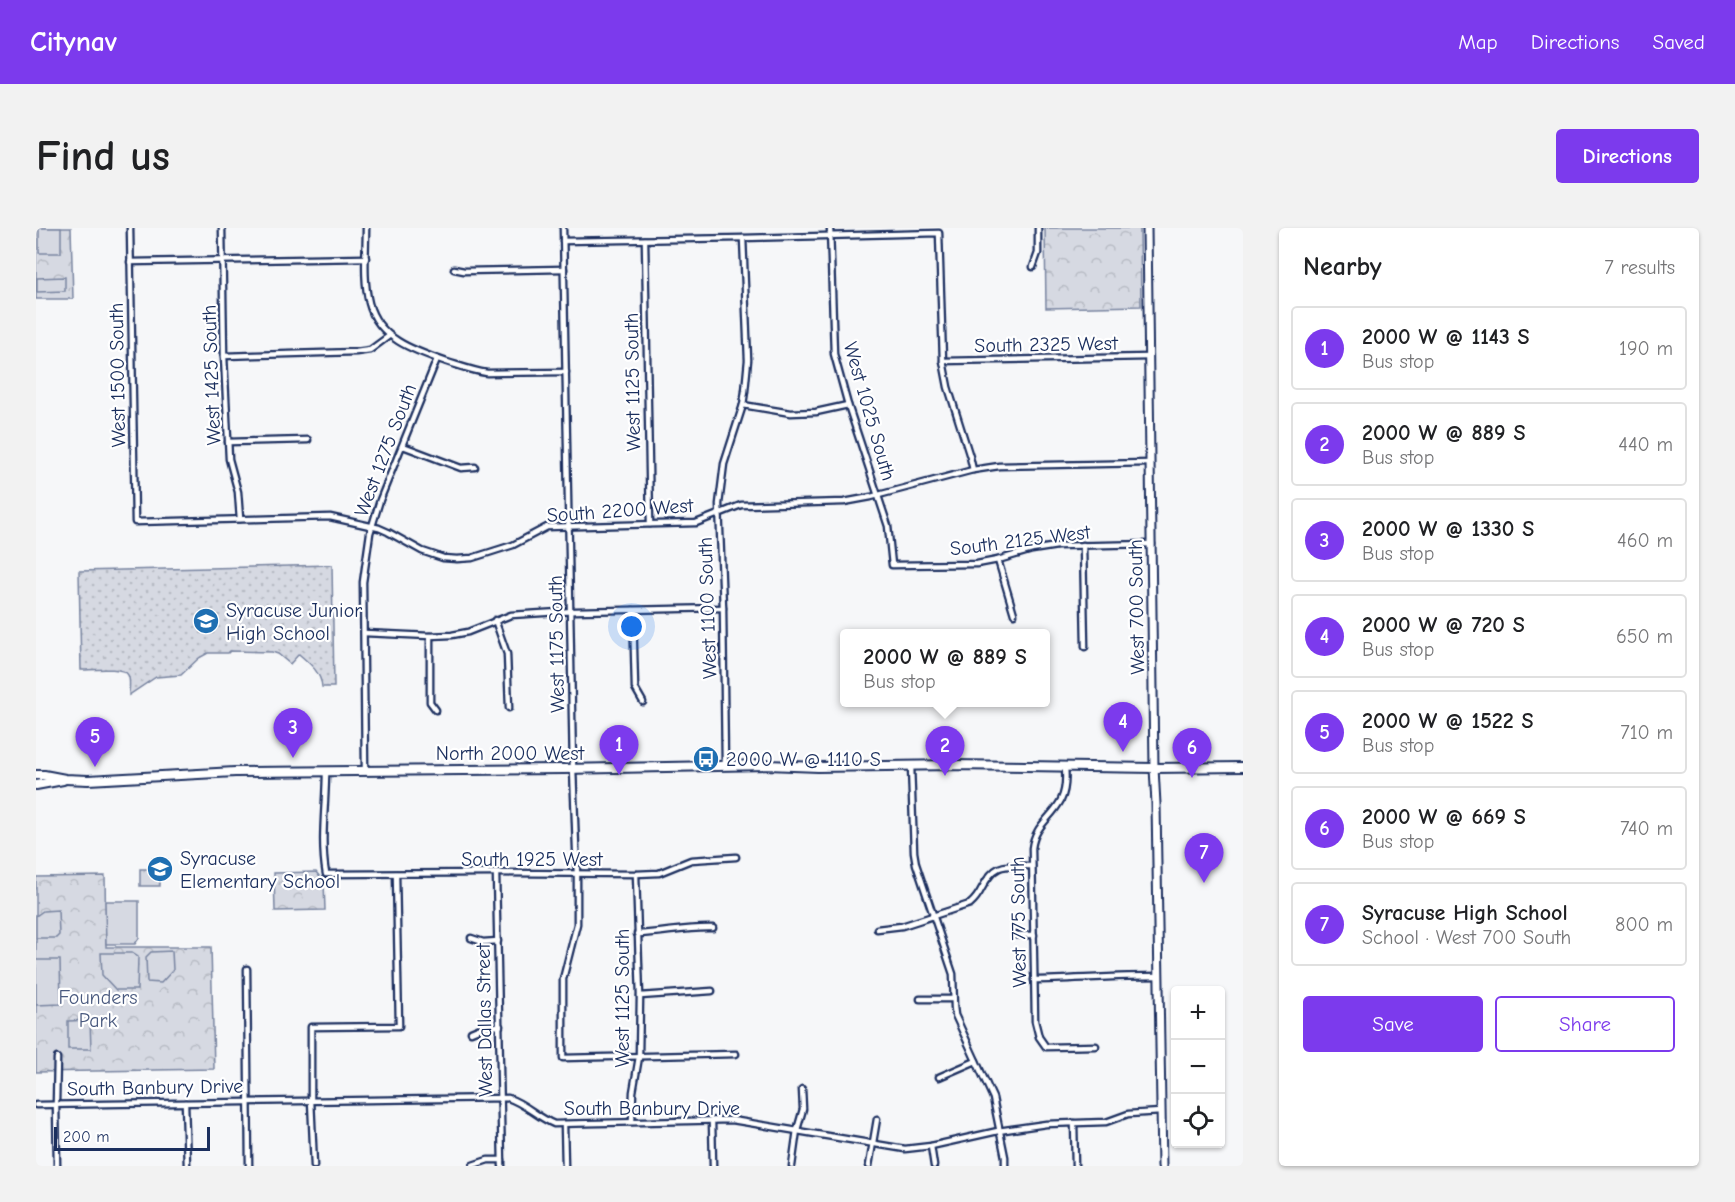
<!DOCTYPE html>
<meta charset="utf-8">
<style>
:root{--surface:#fff;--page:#f2f2f2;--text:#202124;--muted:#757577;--line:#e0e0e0;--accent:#7c3aed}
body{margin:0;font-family:"Comic Neue",sans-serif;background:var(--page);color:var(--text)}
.controls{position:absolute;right:18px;bottom:18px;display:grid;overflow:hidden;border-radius:6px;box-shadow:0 2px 4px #0004}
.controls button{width:54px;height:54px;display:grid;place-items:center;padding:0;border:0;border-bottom:2px solid var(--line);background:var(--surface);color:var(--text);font:30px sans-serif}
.scale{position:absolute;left:18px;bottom:15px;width:156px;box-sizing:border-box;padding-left:6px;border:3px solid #1b2f5e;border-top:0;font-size:16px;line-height:21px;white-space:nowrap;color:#1b2f5e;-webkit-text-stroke:4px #fff;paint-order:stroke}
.you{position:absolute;left:596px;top:399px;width:21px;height:21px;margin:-15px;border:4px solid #fff;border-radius:50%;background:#1a73e8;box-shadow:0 0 0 9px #1a73e833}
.badge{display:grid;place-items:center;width:39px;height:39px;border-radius:50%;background:var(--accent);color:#fff;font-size:20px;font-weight:700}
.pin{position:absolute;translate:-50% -50px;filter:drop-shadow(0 2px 3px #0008)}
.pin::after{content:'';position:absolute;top:32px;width:21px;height:18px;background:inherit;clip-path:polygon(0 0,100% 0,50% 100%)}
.popup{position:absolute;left:804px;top:401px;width:210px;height:78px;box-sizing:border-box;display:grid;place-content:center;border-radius:6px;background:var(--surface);filter:drop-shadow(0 2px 4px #0005);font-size:20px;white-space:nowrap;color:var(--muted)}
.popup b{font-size:22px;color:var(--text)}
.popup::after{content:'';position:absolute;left:50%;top:100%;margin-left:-12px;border:12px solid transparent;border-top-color:var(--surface)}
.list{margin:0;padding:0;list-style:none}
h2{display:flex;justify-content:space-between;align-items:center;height:78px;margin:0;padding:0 24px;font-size:26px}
h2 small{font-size:20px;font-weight:400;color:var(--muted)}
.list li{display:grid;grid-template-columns:39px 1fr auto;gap:18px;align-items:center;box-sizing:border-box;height:84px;margin:0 12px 12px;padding:0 12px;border:2px solid var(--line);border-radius:6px}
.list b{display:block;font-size:22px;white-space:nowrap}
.list p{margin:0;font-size:20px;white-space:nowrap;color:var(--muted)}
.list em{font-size:20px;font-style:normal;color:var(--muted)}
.actions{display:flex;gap:12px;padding:18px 24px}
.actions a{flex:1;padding:14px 0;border:2px solid var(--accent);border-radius:6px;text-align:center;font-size:21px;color:var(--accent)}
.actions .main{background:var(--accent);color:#fff}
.icon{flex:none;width:33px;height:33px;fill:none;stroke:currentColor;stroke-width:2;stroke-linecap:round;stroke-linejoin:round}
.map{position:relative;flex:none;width:1207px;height:938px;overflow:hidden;border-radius:6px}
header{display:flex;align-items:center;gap:36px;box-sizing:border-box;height:84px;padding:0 30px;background:var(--accent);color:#fff}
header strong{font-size:28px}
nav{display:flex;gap:33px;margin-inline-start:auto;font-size:21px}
.intro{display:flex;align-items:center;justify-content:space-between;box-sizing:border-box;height:144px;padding:0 36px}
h1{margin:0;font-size:42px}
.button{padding:15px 27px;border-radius:6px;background:var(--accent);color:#fff;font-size:21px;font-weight:700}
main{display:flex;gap:36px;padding:0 36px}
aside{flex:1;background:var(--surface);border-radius:6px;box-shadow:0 2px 4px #0004}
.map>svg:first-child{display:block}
</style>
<header>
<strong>Citynav</strong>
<nav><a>Map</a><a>Directions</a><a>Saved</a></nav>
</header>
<div class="intro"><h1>Find us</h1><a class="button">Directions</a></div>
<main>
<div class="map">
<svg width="1207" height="938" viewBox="0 0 1207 938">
<defs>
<pattern id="grass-dots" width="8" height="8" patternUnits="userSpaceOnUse" patternTransform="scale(1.5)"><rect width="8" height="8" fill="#d6d9e2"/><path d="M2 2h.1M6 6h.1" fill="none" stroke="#b7bbc4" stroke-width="1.8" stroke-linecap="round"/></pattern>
<pattern id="forest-crowns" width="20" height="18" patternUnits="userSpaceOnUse" patternTransform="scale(1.5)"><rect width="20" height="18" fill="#d6d9e2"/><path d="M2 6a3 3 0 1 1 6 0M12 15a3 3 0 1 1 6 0" fill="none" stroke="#b7bbc4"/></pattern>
</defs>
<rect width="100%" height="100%" fill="#f6f7f9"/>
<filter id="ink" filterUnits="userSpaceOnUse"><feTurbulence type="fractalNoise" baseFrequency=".0167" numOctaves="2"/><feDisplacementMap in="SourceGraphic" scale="12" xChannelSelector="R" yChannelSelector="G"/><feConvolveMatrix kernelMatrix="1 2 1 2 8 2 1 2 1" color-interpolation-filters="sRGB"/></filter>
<g filter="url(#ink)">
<path fill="url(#grass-dots)" stroke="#7884a0" stroke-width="1.5" d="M 296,337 L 298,459 L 286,459 C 285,444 273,435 263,426 L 254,436 L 242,426 L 236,424 L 194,423 L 192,425 L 172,425 L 163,430 L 145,447 L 120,449 L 93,467 C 93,461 95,452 92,447 C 88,438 55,442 45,442 L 43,343 Z"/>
<g fill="url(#forest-crowns)" stroke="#7884a0" stroke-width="1.5">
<polygon points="0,0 35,0 37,71 0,71"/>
<polygon points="1009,0 1104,0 1105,78 1010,80"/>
<rect x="104" y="641" width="20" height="17"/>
<polygon points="280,644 288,654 289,682 239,683 238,645"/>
<polygon points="69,648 70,719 175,719 178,841 0,844 0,649"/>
</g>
<g fill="#d6d9e2" stroke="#7884a0" stroke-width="1.5">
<rect x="3" y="0" width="22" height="25"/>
<polygon points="29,49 29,63 1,64 1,50"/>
<polygon points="69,673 103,673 103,710 99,716 70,716"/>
<polygon points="22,682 23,707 20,710 0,710 0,688 7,683"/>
<polygon points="136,723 137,742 125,755 111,754 110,729 115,724"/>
<polygon points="65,725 96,725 102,729 101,762 80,762 66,747"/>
<polygon points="0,732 24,732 25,776 0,777"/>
<polygon points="54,792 55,821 32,821 32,793"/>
</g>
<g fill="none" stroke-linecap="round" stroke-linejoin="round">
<g stroke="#1b2f5e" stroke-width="9">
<g id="street">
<polyline points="94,0 99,294 294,289 343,300 352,304 386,323 407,330 421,331 436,330 477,317 511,299 660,295 705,277 808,274 835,269 937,242 963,238 1114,235"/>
<polyline points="186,0 188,128 193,231 202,264 204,291"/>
<path d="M 330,0 C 330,24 327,51 333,75 C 342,111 379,123 411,134 C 424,138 437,143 451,145 L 530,144"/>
<polyline points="527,0 537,541 541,646 541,696 527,751 527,830 700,826"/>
<polyline points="794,0 798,126 812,177 852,298 856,337 941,336 962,332 996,322 1021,318 1116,316"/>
<polyline points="609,12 614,296"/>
<polyline points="527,13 707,10 903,5 907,133 912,159 934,229 937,242"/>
<polyline points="94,34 330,30"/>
<polyline points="997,39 1002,25 1002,0"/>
<polyline points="418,41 428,43 528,41"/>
<polyline points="188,128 320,124 334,122 353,108"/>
<polyline points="907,133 1113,129"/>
<polyline points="707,177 755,185 780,184 812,177"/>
<polyline points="192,214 272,212"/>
<polyline points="367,218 425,240 439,239"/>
<polyline points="1047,317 1049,419"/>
<polyline points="962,332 978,386"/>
<polyline points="597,382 599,460 607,474"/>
<polyline points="459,392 471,426 473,480"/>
<polyline points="328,405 394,408 416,407 432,404 475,387 539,383 687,380"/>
<polyline points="394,408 394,474 400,482"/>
<polyline points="689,537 687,380 683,276 688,236 707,177 709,163 712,132 707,10"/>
<polyline points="875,538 878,624 880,636 917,746 918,779 919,787 957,870 969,929 969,938"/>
<path d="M 1029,540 C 1030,551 1030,562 1025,572 C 1015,591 999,597 996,620 L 999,793 L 1003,809 L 1010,819 L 1060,818"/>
<polyline points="329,542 327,354 334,305 344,272 401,131"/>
<path d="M 290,543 C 290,577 284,612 290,646 L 460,645 L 600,646 L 623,645 L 655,632 L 700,629"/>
<polyline points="460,645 466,938"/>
<path d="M 841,701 L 866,698 L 934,676 C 940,671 943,666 946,660 C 960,633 969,638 996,638"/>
<path d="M 601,706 C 627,705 651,699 677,700"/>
<polyline points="980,707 998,707"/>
<polyline points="435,710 447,714 462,713"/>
<polyline points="211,741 213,938"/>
<path d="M 998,752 C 1040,751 1081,748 1123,748"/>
<polyline points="604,768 676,763"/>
<polyline points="884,771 917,771"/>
<polyline points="435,804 447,799 464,798"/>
<polyline points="903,849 940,833"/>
<polyline points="149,875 151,938"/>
<path d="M 0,877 L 472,870 C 490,876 501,889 518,896 L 696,892 L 869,921 L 895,918 L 962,903 L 1010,896 L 1070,894 L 1092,886 L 1125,884"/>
<polyline points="596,893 597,864 603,829 604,768 600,646"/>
<polyline points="676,893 677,938"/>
<polyline points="1038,895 1039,938"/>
<polyline points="528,896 529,938"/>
<polyline points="895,918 898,938"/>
<polyline points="437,937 452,932 466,932"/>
<polyline points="21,938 20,876 21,830"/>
<polyline points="278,938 275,872 275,799 363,798 360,646"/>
<polyline points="756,938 761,902 767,881 766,861"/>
<polyline points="833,938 841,891"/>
</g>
</g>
<g stroke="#1b2f5e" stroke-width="11">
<polyline id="secondary" points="1111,0 1118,540 1120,576 1126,938"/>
</g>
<g stroke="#1b2f5e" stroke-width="12">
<g id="primary">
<polyline points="0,547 8,547 29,551 52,552 199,544 528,541 732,537 782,539 917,537 1118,540 1207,539"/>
<polyline points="0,557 27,552"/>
</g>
</g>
<use href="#street" stroke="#fff" stroke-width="4.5"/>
<use href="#secondary" stroke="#fff" stroke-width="7"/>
<use href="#primary" stroke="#fff" stroke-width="8"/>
</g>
</g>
<defs>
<g id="school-disc" transform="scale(1.35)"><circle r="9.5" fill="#1f6fb2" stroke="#fff"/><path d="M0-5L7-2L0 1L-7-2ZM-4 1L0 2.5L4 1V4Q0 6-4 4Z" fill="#fff"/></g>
<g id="bus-disc" transform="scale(1.35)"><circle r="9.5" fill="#1f6fb2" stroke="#fff"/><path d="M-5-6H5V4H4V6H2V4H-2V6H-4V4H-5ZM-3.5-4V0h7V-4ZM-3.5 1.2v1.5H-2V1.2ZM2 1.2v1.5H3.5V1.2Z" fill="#fff"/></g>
</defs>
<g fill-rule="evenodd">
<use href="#school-disc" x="170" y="393"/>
<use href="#bus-disc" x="670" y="531"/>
<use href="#school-disc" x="124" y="641"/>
</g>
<g text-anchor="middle" stroke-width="4.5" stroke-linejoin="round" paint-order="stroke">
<g font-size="20" fill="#1b2f5e" stroke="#fff">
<text transform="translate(1010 116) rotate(-1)" y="7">South 2325 West</text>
<text transform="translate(81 147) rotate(-91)" y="7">West 1500 South</text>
<text transform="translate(175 147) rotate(-92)" y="7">West 1425 South</text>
<text transform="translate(596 154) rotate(-91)" y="7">West 1125 South</text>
<text transform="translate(834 183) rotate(74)" y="7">West 1025 South</text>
<text transform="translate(349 222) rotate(-69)" y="7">West 1275 South</text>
<text transform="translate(584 282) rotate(-4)" y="7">South 2200 West</text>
<text transform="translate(984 312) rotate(-7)" y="7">South 2125 West</text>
<text transform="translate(1100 379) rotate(-91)" y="7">West 700 South</text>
<text transform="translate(671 380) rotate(-92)" y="7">West 1100 South</text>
<text transform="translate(520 416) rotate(-91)" y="7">West 1175 South</text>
<text x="474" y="532">North 2000 West</text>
<text x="496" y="638">South 1925 West</text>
<text transform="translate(982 694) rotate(-91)" y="7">West 775 South</text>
<text transform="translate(586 770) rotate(-90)" y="7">West 1125 South</text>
<text transform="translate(448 792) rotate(-91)" y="7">West Dallas Street</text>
<text transform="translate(119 859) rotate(-1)" y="7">South Banbury Drive</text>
<text x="616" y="887">South Banbury Drive</text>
</g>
<g font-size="20" fill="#1b2f5e" stroke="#fff" text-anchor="start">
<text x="190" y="389">Syracuse Junior<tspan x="190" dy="23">High School</tspan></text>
<text x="690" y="538">2000 W @ 1110 S</text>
<text x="144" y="637">Syracuse<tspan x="144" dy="23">Elementary School</tspan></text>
</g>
<g font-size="20" fill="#4a5a7f" stroke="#fff">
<text x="62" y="776">Founders<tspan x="62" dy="23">Park</tspan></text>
</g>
</g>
</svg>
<div class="controls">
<button>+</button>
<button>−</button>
<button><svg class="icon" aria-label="locate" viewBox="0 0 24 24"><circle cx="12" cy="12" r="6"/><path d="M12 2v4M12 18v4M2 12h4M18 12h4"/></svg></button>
</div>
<div class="scale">200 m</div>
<div class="you"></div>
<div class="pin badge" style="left:583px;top:547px">1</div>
<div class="pin badge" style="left:909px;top:548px">2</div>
<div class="popup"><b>2000 W @ 889 S</b>Bus stop</div>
<div class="pin badge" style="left:257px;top:530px">3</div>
<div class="pin badge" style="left:1087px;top:524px">4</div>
<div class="pin badge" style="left:59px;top:539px">5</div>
<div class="pin badge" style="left:1156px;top:550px">6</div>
<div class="pin badge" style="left:1168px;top:655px">7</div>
</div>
<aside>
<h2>Nearby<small>7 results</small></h2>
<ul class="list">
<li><span class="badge">1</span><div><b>2000 W @ 1143 S</b><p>Bus stop</p></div><em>190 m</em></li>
<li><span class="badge">2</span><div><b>2000 W @ 889 S</b><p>Bus stop</p></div><em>440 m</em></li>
<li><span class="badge">3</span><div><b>2000 W @ 1330 S</b><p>Bus stop</p></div><em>460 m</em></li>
<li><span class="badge">4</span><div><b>2000 W @ 720 S</b><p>Bus stop</p></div><em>650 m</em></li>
<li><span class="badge">5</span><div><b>2000 W @ 1522 S</b><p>Bus stop</p></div><em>710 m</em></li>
<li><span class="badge">6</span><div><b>2000 W @ 669 S</b><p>Bus stop</p></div><em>740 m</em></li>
<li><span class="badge">7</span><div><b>Syracuse High School</b><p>School · West 700 South</p></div><em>800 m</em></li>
</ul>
<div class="actions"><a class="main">Save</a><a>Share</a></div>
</aside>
</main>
